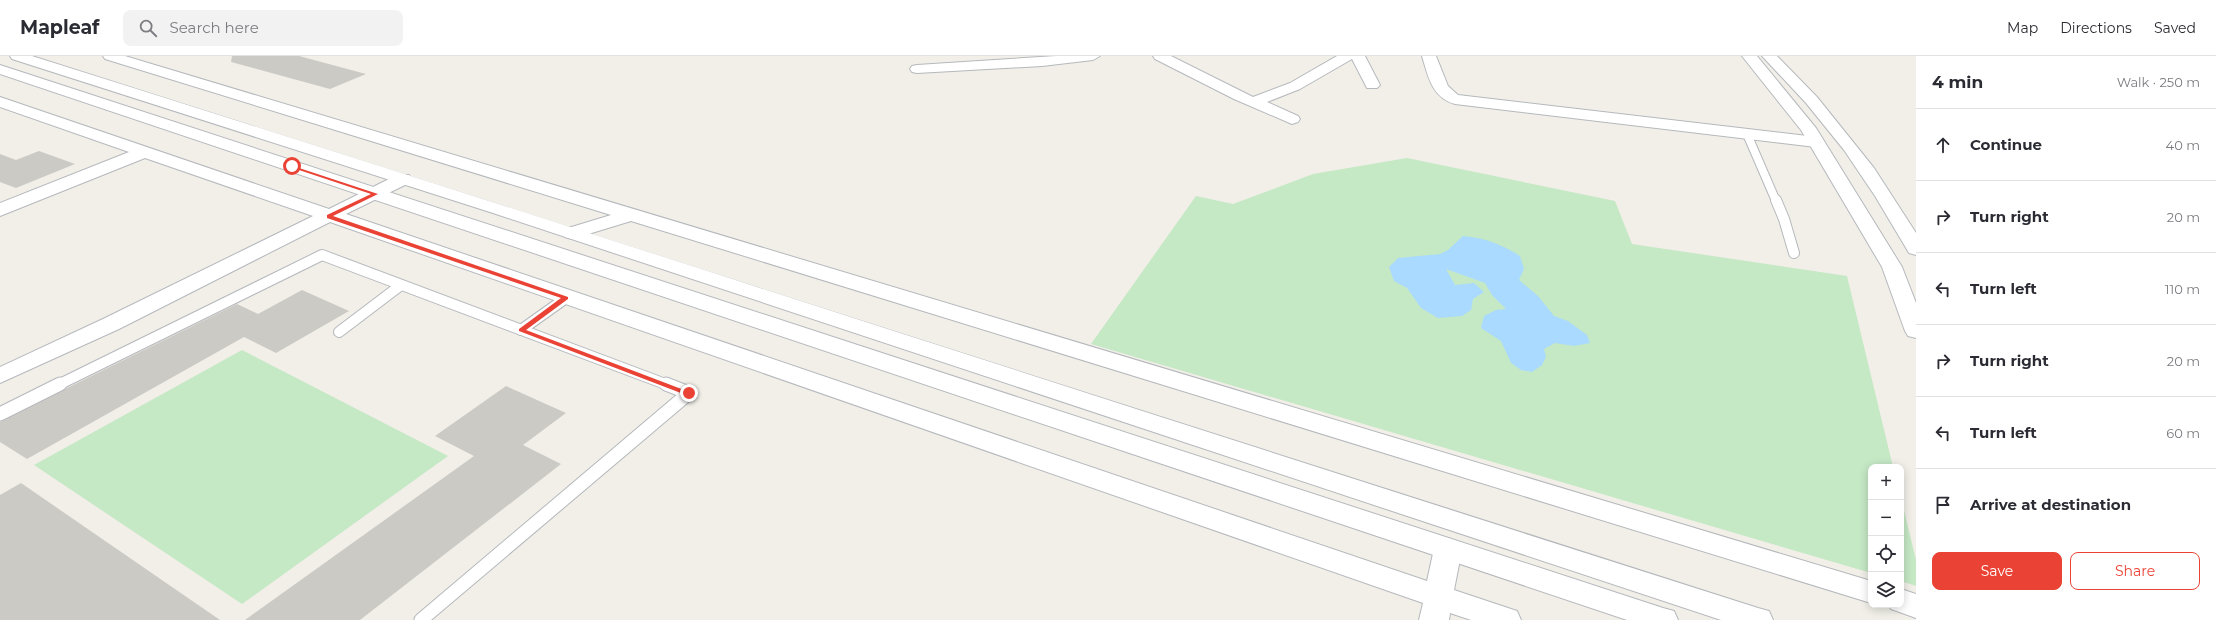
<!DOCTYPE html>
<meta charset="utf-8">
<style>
:root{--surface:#fff;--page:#f2f2f3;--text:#2b2b33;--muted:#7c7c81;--line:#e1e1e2;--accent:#ea4335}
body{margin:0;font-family:Montserrat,sans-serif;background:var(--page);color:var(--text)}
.controls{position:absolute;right:12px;bottom:12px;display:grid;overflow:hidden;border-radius:8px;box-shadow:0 2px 10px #0003}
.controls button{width:36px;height:36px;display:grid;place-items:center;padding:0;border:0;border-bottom:1px solid var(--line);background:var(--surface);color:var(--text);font:20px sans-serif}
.stop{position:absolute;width:12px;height:12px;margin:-9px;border:3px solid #ea4335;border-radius:50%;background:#fff}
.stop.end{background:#ea4335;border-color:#fff;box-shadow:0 1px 4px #0008}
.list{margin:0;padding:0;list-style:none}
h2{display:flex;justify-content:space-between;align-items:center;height:52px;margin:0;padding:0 16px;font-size:17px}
h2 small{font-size:13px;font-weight:400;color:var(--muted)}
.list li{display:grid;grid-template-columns:26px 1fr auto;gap:12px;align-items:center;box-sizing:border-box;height:72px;padding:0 16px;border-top:1px solid var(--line)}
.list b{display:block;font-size:15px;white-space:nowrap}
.list em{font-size:13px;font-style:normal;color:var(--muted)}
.actions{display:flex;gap:8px;padding:12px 16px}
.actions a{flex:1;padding:9px 0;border:1px solid var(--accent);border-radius:8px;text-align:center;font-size:14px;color:var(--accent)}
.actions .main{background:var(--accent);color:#fff}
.icon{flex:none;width:22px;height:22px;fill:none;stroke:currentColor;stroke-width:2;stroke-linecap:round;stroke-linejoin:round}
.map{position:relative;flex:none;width:1916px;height:564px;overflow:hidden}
header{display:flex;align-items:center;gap:24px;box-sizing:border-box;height:56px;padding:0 20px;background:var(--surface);border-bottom:1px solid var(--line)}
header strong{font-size:19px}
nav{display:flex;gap:22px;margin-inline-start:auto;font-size:14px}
.search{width:280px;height:36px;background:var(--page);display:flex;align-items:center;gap:10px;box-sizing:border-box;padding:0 14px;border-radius:8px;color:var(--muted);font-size:15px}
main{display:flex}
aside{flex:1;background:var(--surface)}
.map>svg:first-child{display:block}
</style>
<header>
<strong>Mapleaf</strong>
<div class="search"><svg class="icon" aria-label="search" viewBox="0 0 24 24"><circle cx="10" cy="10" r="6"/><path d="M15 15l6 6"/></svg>Search here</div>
<nav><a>Map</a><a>Directions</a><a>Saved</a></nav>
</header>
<main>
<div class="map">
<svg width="1916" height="564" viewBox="0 0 1916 564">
<rect width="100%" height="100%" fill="#f1efe8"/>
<g fill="#c5e8c5">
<polygon points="1407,102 1615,145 1632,188 1847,220 1893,411 1871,411 1871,517 1091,288 1196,140 1233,148 1313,118"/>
<polygon points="242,294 448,400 242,548 34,409"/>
<polygon points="1901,442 1916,504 1916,530 1901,525"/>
</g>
<path fill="#aadaff" d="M 1463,180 C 1485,182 1501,188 1520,200 L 1524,213 L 1519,224 L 1538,240 L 1554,260 L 1568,265 L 1587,279 L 1590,287 L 1574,290 L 1555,287 L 1544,293 L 1546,301 L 1542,309 L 1532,316 L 1521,314 L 1511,307 L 1501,285 L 1481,272 L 1484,260 L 1496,254 L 1506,253 L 1492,239 L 1485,227 L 1446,213 L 1455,229 L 1474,227 L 1484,236 L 1473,243 L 1471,254 L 1462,260 L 1438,262 L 1421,252 L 1407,232 L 1394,225 L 1389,211 L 1398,202 L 1440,198 L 1448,194 Z"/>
<g fill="#cccac5">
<polygon points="232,0 299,0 366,18 330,33 231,6"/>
<polygon points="39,95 75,108 16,132 0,126 0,98 16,104"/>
<polygon points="302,234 349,255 276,297 244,281 27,403 0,386 0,366 67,332 237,248 258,258"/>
<polygon points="506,330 566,357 523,389 561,408 360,564 245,564 474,400 435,380"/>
<polygon points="21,427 111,489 220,564 0,564 0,439"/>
</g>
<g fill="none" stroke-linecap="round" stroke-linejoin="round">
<g stroke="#b5b8bc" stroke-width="10">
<polyline id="service-far2" points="1747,78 1776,145"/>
</g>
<g stroke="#b5b8bc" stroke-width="12">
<g id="service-far1">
<polyline points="1776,144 1784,163 1794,197"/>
<polyline points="521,274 566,242"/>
<polyline points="339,276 401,229"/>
<polyline points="58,329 322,199 668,329"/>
</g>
</g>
<g stroke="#b5b8bc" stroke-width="15">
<g id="service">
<polyline points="0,358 60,328"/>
<polyline points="421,564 689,337 666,328"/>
</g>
</g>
<g stroke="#b5b8bc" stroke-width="2">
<g id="minor">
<polygon points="103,0 125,0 1871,525 1871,547 631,165 572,183 565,181 562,177 565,173 611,159 105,3"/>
<polygon points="1056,0 1100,0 1093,4 1042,10 917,17 912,16 910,13 912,10 917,9"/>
<polygon points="1153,0 1171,0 1253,41 1290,27 1337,0 1365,0 1380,29 1377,32 1367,32 1352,3 1300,33 1267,46 1298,60 1300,63 1298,66 1292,68 1234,43 1155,3"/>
<path d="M 1422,0 L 1436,0 L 1448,30 L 1458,39 L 1816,81 L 1822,82 L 1824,86 L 1822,90 L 1816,91 L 1455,48 C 1432,42 1428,20 1422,0 Z"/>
<polygon points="0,41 329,153 397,119 409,119 412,123 409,127 346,158 1427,525 1434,493 1438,486 1448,482 1458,486 1462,493 1454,534 1517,555 1521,564 1471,564 1450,557 1449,564 1419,564 1423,547 330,166 119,273 0,327 0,311 103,263 313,160 145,102 0,160 0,147 129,96 0,51"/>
<polygon points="1901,533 1916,538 1916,562 1891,553 1888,549 1901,549"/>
</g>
</g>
<g stroke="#b5b8bc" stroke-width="2">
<g id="tertiary">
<path d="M 10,0 L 32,0 C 608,181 1182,369 1758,552 L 1769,555 L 1773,564 L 1721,564 L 493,157 L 12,3 Z"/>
<polygon points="1742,0 1757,0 1816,72 1902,211 1916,247 1916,282 1908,280 1905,275 1882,211 1801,74"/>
<polygon points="1762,0 1777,0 1817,41 1874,112 1916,177 1916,199 1909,197 1875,140 1844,94 1806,47"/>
<polygon points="0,9 1663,552 1674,555 1678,564 1627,564 0,18"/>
</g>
</g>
<use href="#service-far2" stroke="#fff" stroke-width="8"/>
<use href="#service-far1" stroke="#fff" stroke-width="10"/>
<use href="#service" stroke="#fff" stroke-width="13"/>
<use href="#minor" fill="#fff" fill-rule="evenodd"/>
<use href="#tertiary" fill="#fff" fill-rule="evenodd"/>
</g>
<polygon fill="#ea4335" points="290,109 378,138 333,160 568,241 568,243 526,274 692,337 686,339 519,275 519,273 561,242 327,162 327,159 371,138 290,111"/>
</svg>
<div class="controls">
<button>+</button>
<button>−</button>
<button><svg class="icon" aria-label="locate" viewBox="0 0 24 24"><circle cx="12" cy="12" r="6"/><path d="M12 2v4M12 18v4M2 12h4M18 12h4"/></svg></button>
<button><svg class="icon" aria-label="layers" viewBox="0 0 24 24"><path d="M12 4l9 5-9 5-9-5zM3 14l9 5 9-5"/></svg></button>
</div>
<div class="stop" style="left:292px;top:110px"></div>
<div class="stop end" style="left:689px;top:337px"></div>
</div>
<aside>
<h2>4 min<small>Walk · 250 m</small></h2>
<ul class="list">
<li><svg class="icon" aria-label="ahead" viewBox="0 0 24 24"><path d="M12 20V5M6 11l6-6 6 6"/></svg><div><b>Continue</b></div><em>40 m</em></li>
<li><svg class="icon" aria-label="right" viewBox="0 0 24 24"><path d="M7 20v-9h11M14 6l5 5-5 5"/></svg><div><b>Turn right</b></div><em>20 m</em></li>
<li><svg class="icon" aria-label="left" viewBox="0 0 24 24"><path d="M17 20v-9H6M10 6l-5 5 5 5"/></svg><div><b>Turn left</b></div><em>110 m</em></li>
<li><svg class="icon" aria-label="right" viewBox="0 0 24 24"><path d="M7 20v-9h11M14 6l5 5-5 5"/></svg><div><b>Turn right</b></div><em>20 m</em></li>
<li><svg class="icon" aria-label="left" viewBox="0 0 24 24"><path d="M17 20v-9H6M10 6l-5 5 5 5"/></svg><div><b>Turn left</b></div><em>60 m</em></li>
<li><svg class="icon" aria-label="arrive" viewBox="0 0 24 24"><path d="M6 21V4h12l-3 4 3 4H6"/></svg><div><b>Arrive at destination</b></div></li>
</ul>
<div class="actions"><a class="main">Save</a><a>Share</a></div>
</aside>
</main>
